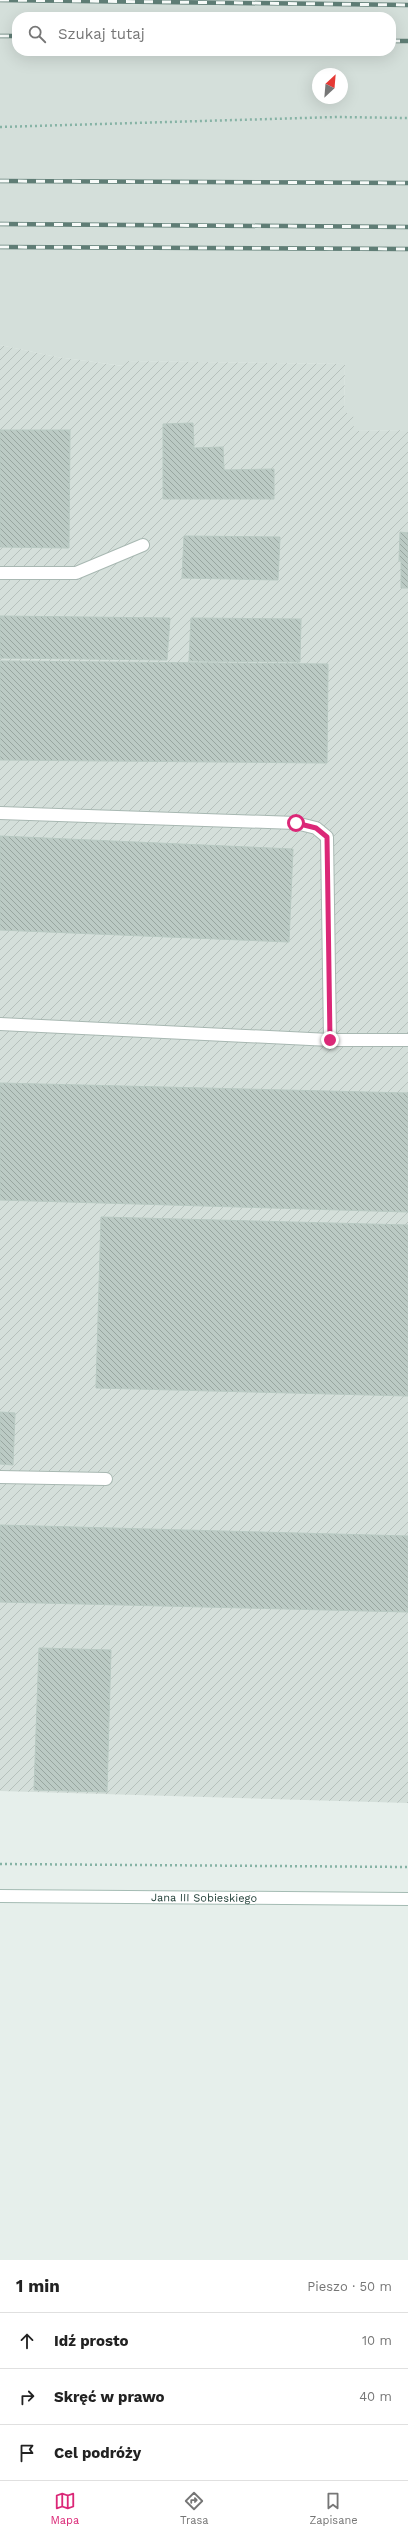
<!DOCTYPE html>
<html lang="pl">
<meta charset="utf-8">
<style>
:root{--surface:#fff;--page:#f6f6f6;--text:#222;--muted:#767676;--line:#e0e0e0;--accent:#db2777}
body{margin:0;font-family:"Work Sans",sans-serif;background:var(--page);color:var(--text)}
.compass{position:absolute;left:312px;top:68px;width:36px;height:36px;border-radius:50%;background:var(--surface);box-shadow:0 4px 16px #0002;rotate:26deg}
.stop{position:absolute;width:12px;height:12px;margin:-9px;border:3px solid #db2777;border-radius:50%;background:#fff}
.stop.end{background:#db2777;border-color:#fff;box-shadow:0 1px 4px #0008}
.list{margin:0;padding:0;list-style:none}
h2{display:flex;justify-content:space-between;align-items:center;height:52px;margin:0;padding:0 16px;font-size:17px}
h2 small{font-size:13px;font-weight:400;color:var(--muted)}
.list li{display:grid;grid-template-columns:26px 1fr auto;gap:12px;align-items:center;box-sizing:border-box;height:56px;padding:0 16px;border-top:1px solid var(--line)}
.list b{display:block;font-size:15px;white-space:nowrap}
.list em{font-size:13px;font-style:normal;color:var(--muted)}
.icon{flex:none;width:22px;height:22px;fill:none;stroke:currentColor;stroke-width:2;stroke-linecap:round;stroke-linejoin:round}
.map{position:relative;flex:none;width:408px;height:2260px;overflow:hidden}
.search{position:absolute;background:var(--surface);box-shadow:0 4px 16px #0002;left:12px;right:12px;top:12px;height:44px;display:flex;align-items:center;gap:10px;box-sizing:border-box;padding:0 14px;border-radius:16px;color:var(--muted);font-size:15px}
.sheet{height:220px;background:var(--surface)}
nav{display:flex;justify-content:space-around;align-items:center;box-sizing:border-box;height:56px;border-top:1px solid var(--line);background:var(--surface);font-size:11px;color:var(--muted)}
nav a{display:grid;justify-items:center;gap:2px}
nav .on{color:var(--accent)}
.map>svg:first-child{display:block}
</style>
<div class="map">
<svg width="408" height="2260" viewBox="0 0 408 2260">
<defs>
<pattern id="industrial-furrows" width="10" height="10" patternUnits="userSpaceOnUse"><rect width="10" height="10" fill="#d4dfda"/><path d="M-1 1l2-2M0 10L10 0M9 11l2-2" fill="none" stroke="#b6c1bc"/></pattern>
<pattern id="building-back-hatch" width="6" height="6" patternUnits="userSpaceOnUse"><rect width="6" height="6" fill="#bbcac4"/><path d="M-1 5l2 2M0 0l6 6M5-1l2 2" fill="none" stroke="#98a6a0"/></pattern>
</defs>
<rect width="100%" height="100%" fill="#e6efeb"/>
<path fill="#d4dfda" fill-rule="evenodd" d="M 0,0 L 408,0 L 408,430 L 354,431 L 344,413 L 345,364 L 124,361 L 124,366 L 57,357 L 0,345 ZM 17,17 L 391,17 L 391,51 L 17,51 ZM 318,74 L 342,74 L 342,98 L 318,98 Z"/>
<polygon fill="url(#industrial-furrows)" points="0,345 57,357 123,366 124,361 345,364 344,413 353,413 354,431 408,430 408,1803 0,1791"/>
<g fill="url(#building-back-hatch)" stroke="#b8c9c2">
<polygon points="193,423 194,448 223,447 224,470 274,469 274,499 163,499 163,424"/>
<polygon points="0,430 70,430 69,548 0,547"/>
<polygon points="400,532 408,533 408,588 401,588 401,561 399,561"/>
<polygon points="184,536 280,537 278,580 182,578"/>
<polygon points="0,616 170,618 167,660 0,658"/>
<polygon points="191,618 301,619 300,662 189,661"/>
<polygon points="0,661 328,664 327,763 0,760"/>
<polygon points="0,836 293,849 289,942 0,930"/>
<polygon points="0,1083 408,1093 408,1212 0,1200"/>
<polygon points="101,1217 408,1225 408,1396 96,1388"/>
<polygon points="0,1412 15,1413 13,1465 0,1464"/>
<polygon points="0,1525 408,1536 408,1612 0,1602"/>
<polygon points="39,1648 111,1650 107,1792 34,1790"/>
</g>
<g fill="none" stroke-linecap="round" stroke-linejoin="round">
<g stroke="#a8b8b2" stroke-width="14">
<g id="lane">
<polyline points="0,573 76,573 143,545"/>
<polyline points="0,813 296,823 316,828 327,837 330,1040"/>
<polyline points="0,1024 330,1040 408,1040"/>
<polyline points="0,1477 106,1479"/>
</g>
</g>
<g stroke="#a4bbb3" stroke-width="14">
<g id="secondary">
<path id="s1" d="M 0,1896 L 408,1899"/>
</g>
</g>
<g stroke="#86b3a5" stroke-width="2.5" stroke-dasharray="2 3" stroke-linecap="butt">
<polyline points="0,127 337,117 408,118"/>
<polyline points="0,1864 408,1867"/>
</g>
<use href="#lane" stroke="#fff" stroke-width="12"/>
<use href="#secondary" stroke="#fff" stroke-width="12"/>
<g stroke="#5f7d75" stroke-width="4.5">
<g id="rail">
<polyline points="0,0 408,5"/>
<polyline points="0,36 17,36"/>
<polyline points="391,41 408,41"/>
<polyline points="0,181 408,183"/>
<polyline points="0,224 408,227"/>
<polyline points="0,247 408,249"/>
</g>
</g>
<use href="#rail" stroke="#f7fbf9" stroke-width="3" stroke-dasharray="9" stroke-linecap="butt"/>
</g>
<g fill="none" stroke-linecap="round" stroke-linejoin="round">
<polyline stroke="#db2777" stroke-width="5" points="296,823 316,828 327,837 330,1040"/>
</g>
<g text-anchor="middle" stroke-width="4" stroke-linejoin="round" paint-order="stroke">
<g font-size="11" fill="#24423a" stroke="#f7fbf9">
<text dy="4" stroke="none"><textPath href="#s1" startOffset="204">Jana III Sobieskiego</textPath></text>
</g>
</g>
</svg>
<svg class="compass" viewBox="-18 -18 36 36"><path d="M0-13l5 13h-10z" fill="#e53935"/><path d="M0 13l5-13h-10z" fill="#767676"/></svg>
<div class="stop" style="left:296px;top:823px"></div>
<div class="stop end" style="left:330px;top:1040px"></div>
<div class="search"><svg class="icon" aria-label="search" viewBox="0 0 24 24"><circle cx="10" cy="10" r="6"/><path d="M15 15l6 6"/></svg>Szukaj tutaj</div>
</div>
<section class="sheet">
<h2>1 min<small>Pieszo · 50 m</small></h2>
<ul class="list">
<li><svg class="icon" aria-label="ahead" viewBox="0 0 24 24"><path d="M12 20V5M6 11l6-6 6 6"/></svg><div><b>Idź prosto</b></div><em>10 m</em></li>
<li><svg class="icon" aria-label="right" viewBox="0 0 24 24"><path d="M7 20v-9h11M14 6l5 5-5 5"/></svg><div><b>Skręć w prawo</b></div><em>40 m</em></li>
<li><svg class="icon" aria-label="arrive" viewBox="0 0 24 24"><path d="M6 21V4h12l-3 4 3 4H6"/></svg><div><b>Cel podróży</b></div></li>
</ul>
</section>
<nav>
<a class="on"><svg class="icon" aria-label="map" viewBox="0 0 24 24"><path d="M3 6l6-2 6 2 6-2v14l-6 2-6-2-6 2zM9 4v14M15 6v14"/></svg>Mapa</a>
<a><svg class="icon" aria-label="directions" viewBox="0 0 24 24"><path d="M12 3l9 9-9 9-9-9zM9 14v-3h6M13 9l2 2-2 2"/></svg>Trasa</a>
<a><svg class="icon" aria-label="saved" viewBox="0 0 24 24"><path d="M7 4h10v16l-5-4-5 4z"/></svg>Zapisane</a>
</nav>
